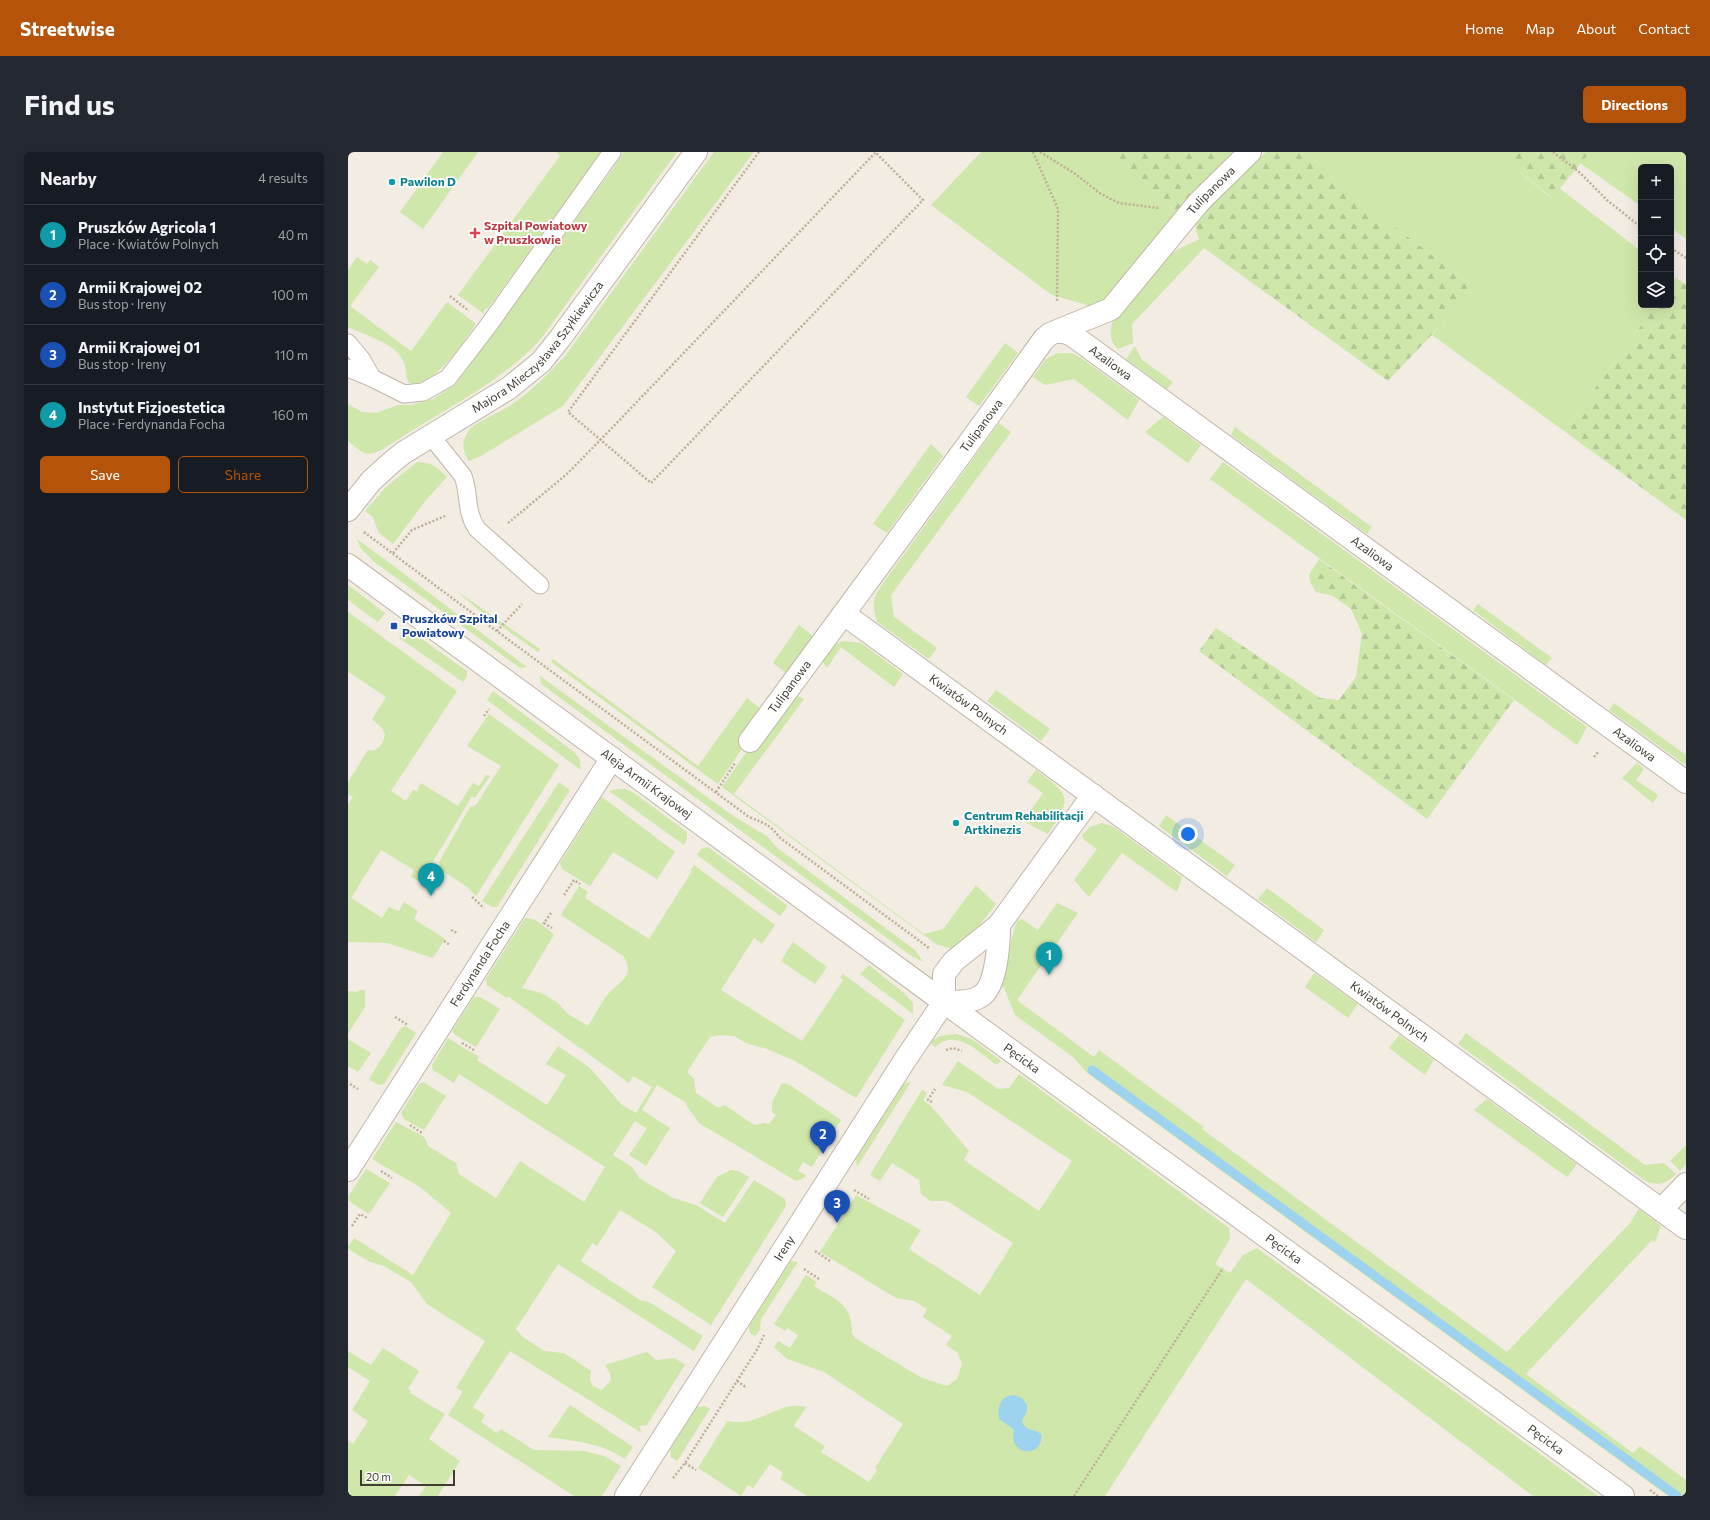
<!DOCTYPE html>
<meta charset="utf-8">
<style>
:root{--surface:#171b24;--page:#242831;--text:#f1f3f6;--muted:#9ea1a6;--line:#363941;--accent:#b45309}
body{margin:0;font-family:Commissioner,sans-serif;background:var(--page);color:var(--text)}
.controls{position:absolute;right:12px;top:12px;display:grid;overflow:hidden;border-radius:6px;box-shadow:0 4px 16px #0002}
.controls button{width:36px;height:36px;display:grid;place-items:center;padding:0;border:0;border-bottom:1px solid var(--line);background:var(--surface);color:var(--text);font:20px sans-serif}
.scale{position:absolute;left:12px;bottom:10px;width:95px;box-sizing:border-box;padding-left:4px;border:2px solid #433c33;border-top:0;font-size:11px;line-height:14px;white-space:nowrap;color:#433c33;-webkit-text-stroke:3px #fff;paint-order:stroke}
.you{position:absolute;left:840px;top:682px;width:14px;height:14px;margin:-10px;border:3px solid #fff;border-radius:50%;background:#1a73e8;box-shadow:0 0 0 6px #1a73e833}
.badge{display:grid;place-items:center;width:26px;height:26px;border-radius:50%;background:var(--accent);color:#fff;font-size:13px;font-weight:700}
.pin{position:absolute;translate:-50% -33px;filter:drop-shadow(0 1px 2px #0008)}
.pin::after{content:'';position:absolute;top:21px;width:14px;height:12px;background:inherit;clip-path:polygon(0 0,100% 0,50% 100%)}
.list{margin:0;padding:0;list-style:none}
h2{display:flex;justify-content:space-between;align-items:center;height:52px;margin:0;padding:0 16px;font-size:17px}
h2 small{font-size:13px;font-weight:400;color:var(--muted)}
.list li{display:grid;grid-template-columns:26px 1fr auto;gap:12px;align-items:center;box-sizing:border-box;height:60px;padding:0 16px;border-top:1px solid var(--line)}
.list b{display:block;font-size:15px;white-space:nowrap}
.list p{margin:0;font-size:13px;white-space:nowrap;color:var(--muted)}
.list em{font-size:13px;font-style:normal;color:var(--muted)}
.actions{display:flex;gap:8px;padding:12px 16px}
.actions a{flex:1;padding:9px 0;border:1px solid var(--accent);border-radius:6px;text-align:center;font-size:14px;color:var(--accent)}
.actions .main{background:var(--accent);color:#fff}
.icon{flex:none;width:22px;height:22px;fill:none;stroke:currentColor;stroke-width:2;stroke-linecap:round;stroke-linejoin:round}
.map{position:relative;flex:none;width:1338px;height:1344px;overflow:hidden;border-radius:6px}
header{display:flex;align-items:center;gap:24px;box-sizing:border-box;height:56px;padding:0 20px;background:var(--accent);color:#fff}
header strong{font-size:19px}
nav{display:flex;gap:22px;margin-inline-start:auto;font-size:14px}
.intro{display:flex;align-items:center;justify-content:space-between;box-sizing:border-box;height:96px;padding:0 24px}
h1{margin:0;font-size:28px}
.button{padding:10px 18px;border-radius:6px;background:var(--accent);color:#fff;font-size:14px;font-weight:700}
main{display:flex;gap:24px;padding:0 24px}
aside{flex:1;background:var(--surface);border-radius:6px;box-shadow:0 4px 16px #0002}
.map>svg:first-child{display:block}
</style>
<header>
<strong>Streetwise</strong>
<nav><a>Home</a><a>Map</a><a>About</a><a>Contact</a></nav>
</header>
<div class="intro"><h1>Find us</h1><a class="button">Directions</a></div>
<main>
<aside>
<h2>Nearby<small>4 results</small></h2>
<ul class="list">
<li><span class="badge" style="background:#0f9aa8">1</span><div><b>Pruszków Agricola 1</b><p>Place · Kwiatów Polnych</p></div><em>40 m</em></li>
<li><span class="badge" style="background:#1a4fb4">2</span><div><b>Armii Krajowej 02</b><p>Bus stop · Ireny</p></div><em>100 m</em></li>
<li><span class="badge" style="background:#1a4fb4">3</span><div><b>Armii Krajowej 01</b><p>Bus stop · Ireny</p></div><em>110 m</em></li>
<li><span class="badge" style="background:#0f9aa8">4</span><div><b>Instytut Fizjoestetica</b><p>Place · Ferdynanda Focha</p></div><em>160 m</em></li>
</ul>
<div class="actions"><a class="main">Save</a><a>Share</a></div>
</aside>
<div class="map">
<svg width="1338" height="1344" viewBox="0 0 1338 1344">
<defs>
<pattern id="forest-firs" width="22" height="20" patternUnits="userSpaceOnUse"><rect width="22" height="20" fill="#cfe7ab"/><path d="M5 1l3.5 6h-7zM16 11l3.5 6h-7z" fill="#b3c794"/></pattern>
</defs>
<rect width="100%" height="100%" fill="#f2ece3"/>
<g fill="#cfe7ab">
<polygon points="95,0 130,0 75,77 52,60"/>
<polygon points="208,0 253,0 141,155 136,158 136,162 110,143 212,4"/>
<path d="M 275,0 L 329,0 L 192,188 C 148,235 89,260 37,296 C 16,307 16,301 0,289 L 0,252 L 14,260 L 28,261 L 50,253 L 64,253 L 85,247 L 108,232 L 266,15 Z"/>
<path d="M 366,0 L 406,0 L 215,254 L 133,304 L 121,309 C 114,299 113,289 121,278 C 126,271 154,259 163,253 C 184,239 200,222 217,204 Z"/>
<polygon points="633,0 764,0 830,62 749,158 736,152 704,143 583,53"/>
<polygon points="961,0 1148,0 1203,46 1211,36 1293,99 1293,153 1308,153 1216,279 1084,183 1128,136 1004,43 970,11"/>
<polygon points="1242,0 1338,0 1338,87 1323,76 1323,15 1293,15 1293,54 1232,11"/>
<path d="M 852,87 L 856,96 L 784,172 L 785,191 L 770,197 C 744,173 794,129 811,114 C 817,109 823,102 829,98 C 836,94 844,91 852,87 Z"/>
<path d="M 9,105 L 19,112 L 22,108 L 31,115 L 2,154 L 63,199 L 99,150 L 128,172 C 115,190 87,236 61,231 C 57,226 59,217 56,210 C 46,190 19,184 0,175 L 0,118 Z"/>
<polygon points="657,191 670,201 631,254 618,245"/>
<polygon points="787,194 794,208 825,230 819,237 778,207"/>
<polygon points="710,201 723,201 732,205 791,248 780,268 726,227 697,233 685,225 698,207"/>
<polygon points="815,265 853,293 840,311 797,280"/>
<path d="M 651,271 L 663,280 L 543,443 L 546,465 L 589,496 L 581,507 L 529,470 C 525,458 524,447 531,437 Z"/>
<polygon points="887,275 1024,375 1019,382 883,283"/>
<polygon points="583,292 595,304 539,381 525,372"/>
<path d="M 69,310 C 83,310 89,315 99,325 L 78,348 L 45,392 L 31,381 L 24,364 L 17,359 L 38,335 Z"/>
<polygon points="875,310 1239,575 1229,593 862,327"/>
<path d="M 9,387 C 67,429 122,473 179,515 L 172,516 L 25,409 L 12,395 Z"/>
<polygon points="0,433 37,461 30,470 0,448"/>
<polygon points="106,437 192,497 190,500 131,458"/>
<polygon points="1130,452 1204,506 1198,513 1125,458"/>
<path d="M 0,460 L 109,539 L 43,639 L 58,649 L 65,638 L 69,639 L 73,631 L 110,654 L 125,631 L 131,634 L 138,623 L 142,624 L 127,646 L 124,644 L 73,730 L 63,725 L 66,718 L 33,698 L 3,746 L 34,766 L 41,755 L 51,759 L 56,750 L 70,759 L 66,767 L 97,787 L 85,806 L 39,791 L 0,790 L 0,653 L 5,645 L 0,642 L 0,630 L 20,598 C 30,601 35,591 37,583 L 34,576 L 24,567 L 38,545 L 0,520 Z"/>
<polygon points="451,473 465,484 438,521 425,511"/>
<polygon points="58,476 119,519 119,524 115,530 51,486"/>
<polygon points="495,489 513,491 555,522 546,535 493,495 479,516 473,508 482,495"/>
<polygon points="205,507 350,614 399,546 412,556 400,588 370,632 203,510"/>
<polygon points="192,524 384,663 420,685 428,695 567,798 575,810 562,803 193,532"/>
<polygon points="648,538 702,577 693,589 639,549"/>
<polygon points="145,539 226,600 232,607 233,618 139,548"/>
<polygon points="448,543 456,547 386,642 576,782 595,777 628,733 648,752 631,774 604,797 588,792 374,635 404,592"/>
<polygon points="1266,551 1338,603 1338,610 1336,612 1261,558"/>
<polygon points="141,562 211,613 128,744 119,735 93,718 91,710 122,655 128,653 153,614 119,594"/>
<polygon points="1289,611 1296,617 1288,628 1310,643 1305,651 1274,626"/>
<path d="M 688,618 C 722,643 725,646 700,682 L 675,669 L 695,641 L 679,630 Z"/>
<polygon points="211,630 222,638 149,755 144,755 134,749"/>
<polygon points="269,637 278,637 286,641 339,680 339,687 336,693 261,639"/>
<polygon points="254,645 327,700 309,727 265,700 242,734 214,717 212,711"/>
<polygon points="818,663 887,713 879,724 811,674"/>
<polygon points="754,671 766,675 834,725 829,740 774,701 741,745 726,728 749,697 736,688 734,683 742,675"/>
<polygon points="360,695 440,754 432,764 349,703 353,697"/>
<path d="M 346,713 L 427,773 L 414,792 L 406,786 L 373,838 L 454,889 L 495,828 L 492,825 L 495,822 L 557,868 L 508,946 L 447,909 L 419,897 L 398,891 L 386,884 L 372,883 L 362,885 L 339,920 L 346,927 L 348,941 L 370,956 L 377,953 L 406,973 L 416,971 L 421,972 L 428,963 L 424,960 L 424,950 L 434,931 L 442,933 L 493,968 L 464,1015 L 455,1010 L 450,1019 L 458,1023 L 456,1026 L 448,1029 L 351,971 L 338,953 L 339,951 L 309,933 L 294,958 L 322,976 L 298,1014 L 281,1003 L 299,977 L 287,969 L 265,1003 L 284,1015 L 291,1026 L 325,1046 L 348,1053 L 377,1071 L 406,1028 L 437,1047 L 438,1054 L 363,1173 L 304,1135 L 328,1099 L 308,1080 L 272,1058 L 249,1094 L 244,1091 L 233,1109 L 292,1148 L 301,1150 L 355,1184 L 346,1199 L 210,1112 L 168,1177 L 175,1185 L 196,1199 L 216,1201 L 243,1219 L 242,1227 L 245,1234 L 254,1238 L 263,1228 L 262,1221 L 257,1213 L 299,1200 L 308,1208 L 327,1206 L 337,1213 L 299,1273 L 291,1274 L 294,1281 L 162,1199 L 125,1255 L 137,1263 L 133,1270 L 149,1281 L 153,1277 L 186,1298 L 236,1299 L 256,1304 L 273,1314 L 254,1344 L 226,1344 L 100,1263 L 113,1243 L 114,1239 L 108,1236 L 137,1189 L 79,1152 L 63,1130 L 36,1114 L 22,1110 L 0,1097 L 0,1095 L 6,1086 L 65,1123 L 103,1061 L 72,1035 L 24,1007 L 48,970 L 73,983 L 77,986 L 80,994 L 108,1011 L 111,1022 L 148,1046 L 172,1009 L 236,1050 L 257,1015 L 111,922 L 106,931 L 85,918 L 84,913 L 100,886 L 131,905 L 129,908 L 199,953 L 218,923 L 198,912 L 210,894 L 242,916 L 274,953 L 288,961 L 304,935 L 285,924 L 281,931 L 165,848 L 160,844 L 159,846 L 139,833 L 138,827 L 177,766 C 186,765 200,776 206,783 L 174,836 L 193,841 L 209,850 L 220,862 L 240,874 C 247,864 252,852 260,842 C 271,830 289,823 275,804 L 213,763 L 231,734 L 240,740 L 237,746 L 301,787 L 344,719 L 343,718 Z"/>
<polygon points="919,736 976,778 968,790 910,747"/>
<polygon points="709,751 730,761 669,848 746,905 751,898 856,975 854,977 1159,1200 1282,1071 1291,1057 1313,1074 1307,1090 1304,1088 1178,1222 1285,1301 1292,1294 1338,1328 1338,1344 1320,1344 739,921 725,905 667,863 656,836 650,832 669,769 674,767 690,778"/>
<polygon points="445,790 479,815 467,832 433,809"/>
<polygon points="521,813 556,841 565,851 565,862 512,822"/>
<polygon points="966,821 1010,852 1000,866 957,835"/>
<polygon points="11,838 17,838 17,855 0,882 0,839 10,840"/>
<polygon points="126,845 132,845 152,857 128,895 106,882 104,879"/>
<polygon points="57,874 68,881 36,932 30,933 21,927 52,877"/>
<path d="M 1118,881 L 1297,1013 L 1316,1011 L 1328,1022 C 1319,1032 1308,1035 1296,1028 L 1110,892 Z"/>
<path d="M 608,882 L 624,887 L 653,909 L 650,912 L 647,912 C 630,899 607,876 587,895 L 582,890 L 592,884 Z"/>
<polygon points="1051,883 1086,908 1077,923 1041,896"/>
<polygon points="0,887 23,901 10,920 0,914"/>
<path d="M 610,909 L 650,937 L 661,936 L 671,922 L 881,1076 L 882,1087 L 867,1112 L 882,1121 L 895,1103 L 909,1096 L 1250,1344 L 1185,1344 L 898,1127 L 757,1344 L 459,1344 L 432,1327 L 435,1321 L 422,1312 L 405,1336 L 400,1333 L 393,1344 L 350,1316 L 379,1269 C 386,1270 393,1271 401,1269 C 420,1265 437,1249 458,1255 L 446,1274 L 477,1294 L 473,1300 L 521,1330 L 529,1318 L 527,1316 L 555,1272 L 476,1220 L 439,1207 L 426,1195 L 430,1189 L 442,1196 L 450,1183 L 439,1176 L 437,1179 L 426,1172 L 458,1123 L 469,1130 L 466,1134 C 489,1149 504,1151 504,1181 L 507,1186 L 574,1226 L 599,1234 L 609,1227 L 614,1212 L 610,1201 L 598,1193 L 604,1184 L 575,1165 L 579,1157 L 566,1149 L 548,1146 L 472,1100 L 508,1043 L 573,1078 L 561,1097 L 632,1143 L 665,1091 L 599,1049 L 583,1049 L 573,1042 L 571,1028 L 544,1011 L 532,1029 L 522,1023 L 574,938 L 579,941 L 575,948 L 582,953 L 621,999 L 616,1008 L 691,1059 L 724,1009 L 619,940 L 594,933 Z"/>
<polygon points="75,930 98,944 76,978 56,967 53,961 71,932"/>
<polygon points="563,930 509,1015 508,1007 556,932"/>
<polygon points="1139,947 1229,1012 1219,1025 1126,958"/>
<polygon points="1338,993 1338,1012 1332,1019 1322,1009"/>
<polygon points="18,1017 42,1031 21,1062 1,1049 0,1045"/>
<polygon points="383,1018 391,1019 401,1025 375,1065 352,1051 369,1025"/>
<polygon points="443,1109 450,1110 413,1167 412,1178 407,1184 402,1181 401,1174"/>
<polygon points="35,1196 71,1219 60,1237 63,1239 62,1241 97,1262 81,1287 112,1309 90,1344 71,1344 78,1334 61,1323 47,1344 0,1344 0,1289 5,1292 20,1269 4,1258 22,1229 0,1215 0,1199 23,1213"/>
<path d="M 222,1253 L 285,1295 L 277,1307 C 254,1291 227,1289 200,1285 Z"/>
<polygon points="357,1254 362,1257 329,1309 323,1305 322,1298 349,1255"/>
</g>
<g fill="url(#forest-firs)">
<polygon points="764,0 888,0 830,62"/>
<polygon points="918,0 961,0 970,11 1004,43 1128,136 1040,229 856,96 848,80 848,64"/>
<polygon points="1148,0 1242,0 1204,46"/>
<polygon points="1328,126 1338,133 1338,368 1216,279 1308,153 1323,153 1323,133"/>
<polygon points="971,407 1166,548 1079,667 851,499 868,476 972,546 991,548 1008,525 1014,482 1003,457 985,444 968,440 963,432 961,423"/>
</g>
<path fill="#9ed3f0" d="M 666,1243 L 674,1246 L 679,1253 L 679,1259 L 674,1269 C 677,1280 686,1276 693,1282 C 696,1300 673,1306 666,1290 C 664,1286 667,1281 665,1277 L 651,1267 C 649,1255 652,1244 666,1243 Z"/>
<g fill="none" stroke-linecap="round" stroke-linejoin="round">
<polyline stroke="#9ed3f0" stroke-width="9" points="744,918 1329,1344"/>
<g stroke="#c0b7a9" stroke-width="19">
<g id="service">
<polyline points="0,191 14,208 24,226"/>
<polyline points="0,216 24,226 56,242 75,240 100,226 140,174 264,0"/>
<path d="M 83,284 L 115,324 C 122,343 117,359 129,377 L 192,433"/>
</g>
</g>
<g stroke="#c0b7a9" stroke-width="24">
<g id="minor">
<path id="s1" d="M 708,180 L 716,180 L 724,183 L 1338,630"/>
<path id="s2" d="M 0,358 L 23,329 L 44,310 L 55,301 L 161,236 L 193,210 L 213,185 L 348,0"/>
<path id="s3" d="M 496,462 L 1338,1076"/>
<path id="s4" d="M 402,589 C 500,455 600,322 696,187 L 702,182 L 763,157 L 851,50 L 902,0"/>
<polyline points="596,850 596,822 606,809 651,773 745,643"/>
<path d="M 596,850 C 608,850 623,851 633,844 C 649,834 651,789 651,773"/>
<path id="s5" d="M 0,1018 L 264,606"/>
<polyline points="1313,1058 1338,1032"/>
<path id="s6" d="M 278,1344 L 557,908 L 596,850"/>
</g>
</g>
<g stroke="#c0b7a9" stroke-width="24">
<g id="tertiary">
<path id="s7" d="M 0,413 L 596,850 L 1275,1344"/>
</g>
</g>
<g stroke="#bfaf97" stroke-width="2.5" stroke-dasharray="2 2" stroke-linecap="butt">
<polyline points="411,0 220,260 303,331 575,48 527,0"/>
<polyline points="685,0 710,57 709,150"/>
<polyline points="692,0 726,21 753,42 771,51 810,56"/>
<polyline points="1205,0 1230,19 1260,49 1293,75"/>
<polyline points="1323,96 1338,106"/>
<polyline points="102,144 121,159"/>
<polyline points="160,371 219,322 262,278 528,0"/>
<path d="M 16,380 L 112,452 L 401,665 C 415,671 422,672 431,685 L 581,796"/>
<polyline points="45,401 64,378 97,364"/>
<polyline points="149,479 174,452"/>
<polyline points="136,564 141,557"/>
<polyline points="1246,605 1250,600"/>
<polyline points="368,640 387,611"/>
<polyline points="216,743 226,728 232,732"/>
<polyline points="124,745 136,756"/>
<polyline points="203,761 196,771 204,776"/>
<polyline points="103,778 109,781"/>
<polyline points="96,789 102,793"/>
<polyline points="47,865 60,873"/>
<polyline points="114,891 126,898"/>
<polyline points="598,898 605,896 614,899"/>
<polyline points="2,932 10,937"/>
<polyline points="584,950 580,948 587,937"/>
<polyline points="62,973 74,981"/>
<polyline points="33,1019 44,1026"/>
<polyline points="506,1038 521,1047"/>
<polyline points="4,1074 12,1062 19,1066"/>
<polyline points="467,1099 482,1109"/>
<polyline points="456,1117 471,1127"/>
<polyline points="389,1229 399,1236"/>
<polyline points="337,1311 348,1318"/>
<polyline points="325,1326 337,1311 410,1196 416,1183"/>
<polyline points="1302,1338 1310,1344"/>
<polyline points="726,1344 875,1116"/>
</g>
<use href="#service" stroke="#fff" stroke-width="17"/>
<use href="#minor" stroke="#fff" stroke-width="22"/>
<use href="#tertiary" stroke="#fff" stroke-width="22"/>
</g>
<g fill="#0f9aa8" stroke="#fff" stroke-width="1.5">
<circle cx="44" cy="30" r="4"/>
<circle cx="608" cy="671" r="4"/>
</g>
<path fill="#e0444e" stroke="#fff" stroke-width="1.5" d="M125 75h4v4h4v4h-4v4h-4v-4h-4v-4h4z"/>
<rect fill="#1a4fb4" stroke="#fff" stroke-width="1.5" x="42" y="470" width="8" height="8" rx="2"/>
<g text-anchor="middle" stroke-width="3.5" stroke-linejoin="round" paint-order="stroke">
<g font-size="12" font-weight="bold" fill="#0d838f" stroke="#fff" text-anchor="start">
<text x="52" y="34">Pawilon D</text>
<text x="616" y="668">Centrum Rehabilitacji<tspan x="616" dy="14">Artkinezis</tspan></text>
</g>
<g font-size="12" fill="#433c33" stroke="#fff">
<text dy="4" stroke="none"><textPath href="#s4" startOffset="727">Tulipanowa</textPath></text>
<text dy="4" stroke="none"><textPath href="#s2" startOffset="253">Majora Mieczysława Szyłkiewicza</textPath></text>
<text dy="4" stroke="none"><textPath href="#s1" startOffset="64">Azaliowa</textPath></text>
<text dy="4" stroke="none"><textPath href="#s4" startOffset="391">Tulipanowa</textPath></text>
<text dy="4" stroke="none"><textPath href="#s1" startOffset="388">Azaliowa</textPath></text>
<text dy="4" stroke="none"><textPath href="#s4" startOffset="67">Tulipanowa</textPath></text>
<text dy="4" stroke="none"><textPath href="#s3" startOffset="154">Kwiatów Polnych</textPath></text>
<text dy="4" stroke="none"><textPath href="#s1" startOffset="712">Azaliowa</textPath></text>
<text dy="4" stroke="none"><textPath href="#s7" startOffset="370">Aleja Armii Krajowej</textPath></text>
<text dy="4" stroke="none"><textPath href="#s5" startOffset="245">Ferdynanda Focha</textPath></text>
<text dy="4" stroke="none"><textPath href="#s3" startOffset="675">Kwiatów Polnych</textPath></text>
<text dy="4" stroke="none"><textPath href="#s7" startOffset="835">Pęcicka</textPath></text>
<text dy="4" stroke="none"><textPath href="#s6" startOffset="294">Ireny</textPath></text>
<text dy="4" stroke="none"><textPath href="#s7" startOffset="1159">Pęcicka</textPath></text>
<text dy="4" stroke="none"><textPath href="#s7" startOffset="1483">Pęcicka</textPath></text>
</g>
<g font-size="12" font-weight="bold" fill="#be3a42" stroke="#fff" text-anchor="start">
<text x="136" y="78">Szpital Powiatowy<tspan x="136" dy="14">w Pruszkowie</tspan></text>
</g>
<g font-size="12" font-weight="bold" fill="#164399" stroke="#fff" text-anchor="start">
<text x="54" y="471">Pruszków Szpital<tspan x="54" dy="14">Powiatowy</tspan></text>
</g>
</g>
</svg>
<div class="controls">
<button>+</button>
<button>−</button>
<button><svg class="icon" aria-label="locate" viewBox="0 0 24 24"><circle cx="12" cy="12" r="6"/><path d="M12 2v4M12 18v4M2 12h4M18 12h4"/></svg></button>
<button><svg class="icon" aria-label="layers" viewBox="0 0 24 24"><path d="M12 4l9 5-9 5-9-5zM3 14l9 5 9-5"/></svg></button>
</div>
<div class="scale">20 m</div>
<div class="you"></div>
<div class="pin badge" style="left:701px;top:823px;background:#0f9aa8">1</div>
<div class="pin badge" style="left:475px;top:1002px;background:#1a4fb4">2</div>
<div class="pin badge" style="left:489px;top:1071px;background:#1a4fb4">3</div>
<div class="pin badge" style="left:83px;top:744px;background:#0f9aa8">4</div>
</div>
</main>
